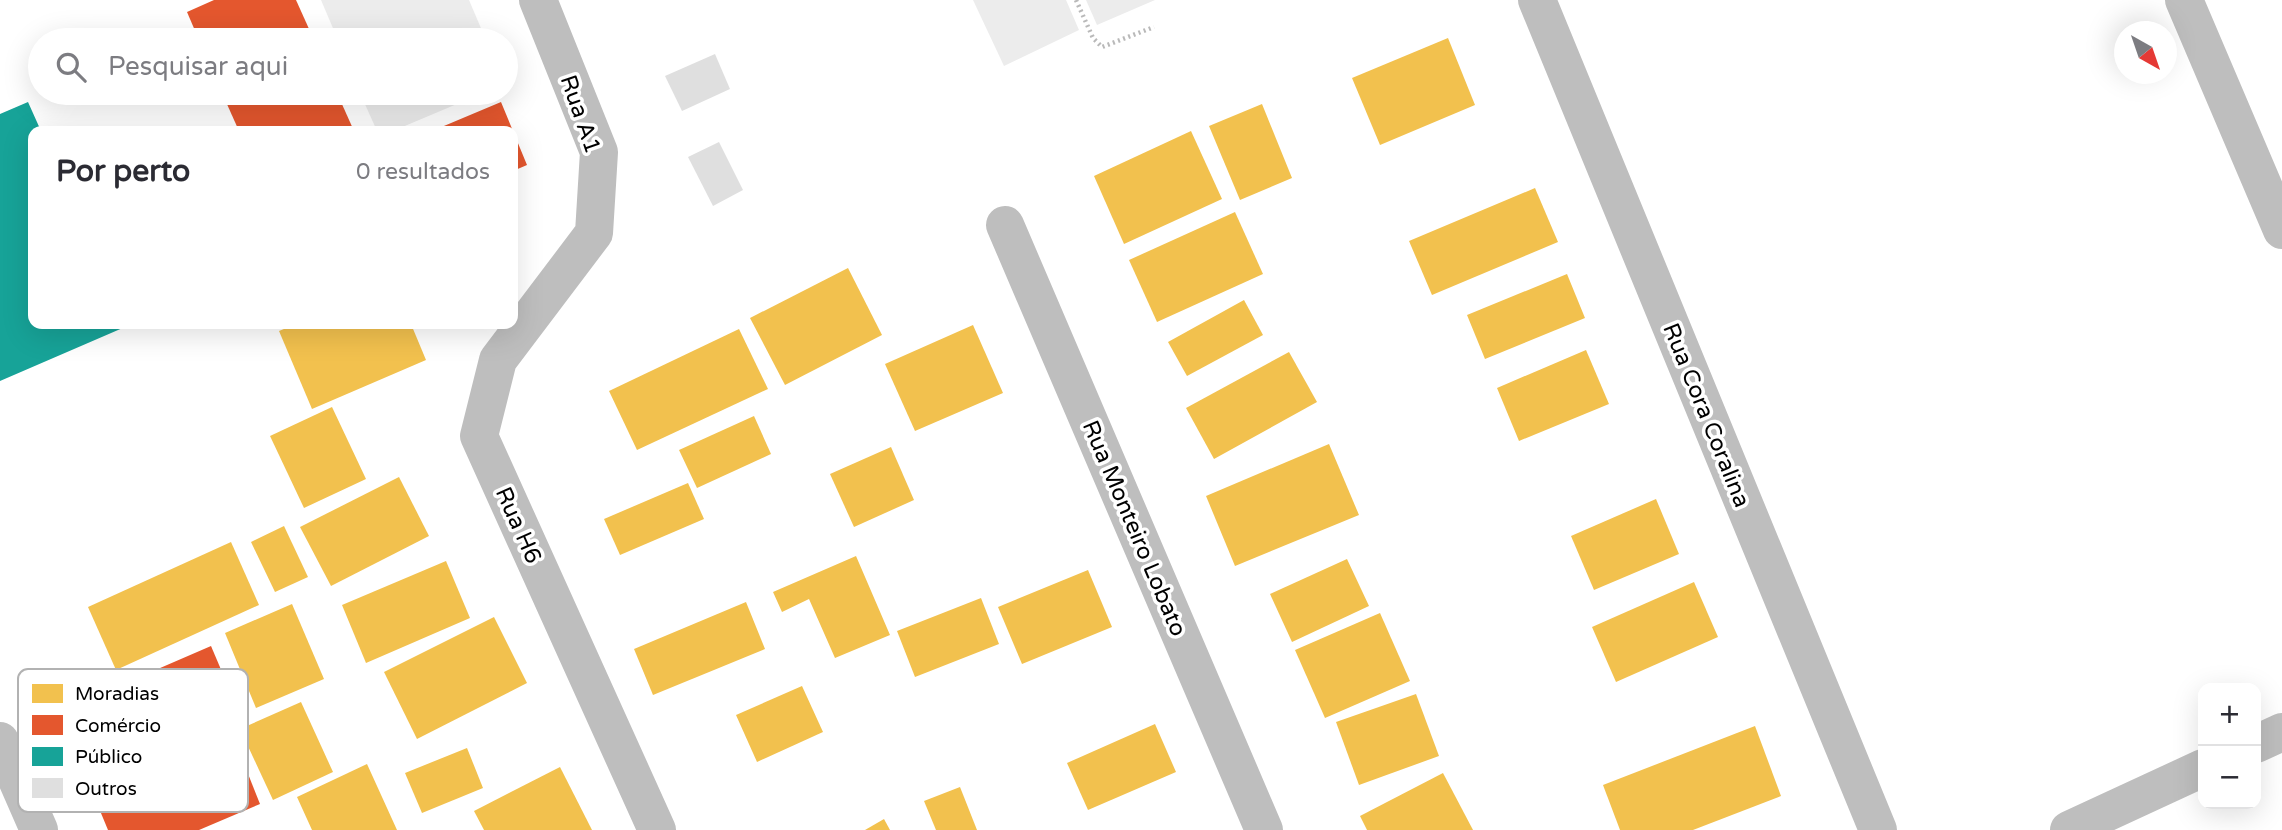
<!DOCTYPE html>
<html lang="pt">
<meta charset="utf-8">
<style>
:root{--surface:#fff;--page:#f7f7f7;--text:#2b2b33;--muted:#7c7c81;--line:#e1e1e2}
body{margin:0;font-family:"Varela Round",sans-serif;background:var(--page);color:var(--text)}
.controls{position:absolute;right:21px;bottom:21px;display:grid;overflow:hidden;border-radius:14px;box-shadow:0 7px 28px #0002}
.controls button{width:63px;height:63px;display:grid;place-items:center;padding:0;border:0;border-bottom:2px solid var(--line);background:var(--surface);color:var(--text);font:35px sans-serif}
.compass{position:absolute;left:2114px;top:21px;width:63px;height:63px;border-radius:50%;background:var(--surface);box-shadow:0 7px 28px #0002;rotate:140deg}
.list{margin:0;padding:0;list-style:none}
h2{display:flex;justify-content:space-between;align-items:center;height:91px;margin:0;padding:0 28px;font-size:30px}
h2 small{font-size:23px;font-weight:400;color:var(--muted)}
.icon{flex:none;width:38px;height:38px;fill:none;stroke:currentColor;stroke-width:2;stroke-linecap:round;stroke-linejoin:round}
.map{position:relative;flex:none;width:2282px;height:830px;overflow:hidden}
.search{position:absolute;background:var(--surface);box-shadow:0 7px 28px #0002;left:28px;top:28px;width:490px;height:77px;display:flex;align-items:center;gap:18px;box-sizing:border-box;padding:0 24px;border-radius:38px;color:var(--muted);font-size:26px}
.panel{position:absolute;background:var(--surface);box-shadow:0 7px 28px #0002;left:28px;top:126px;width:490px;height:203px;border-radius:14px}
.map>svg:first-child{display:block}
</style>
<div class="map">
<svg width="2282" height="830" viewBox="0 0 2282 830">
<rect width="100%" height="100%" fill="#fff"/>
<g fill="#ececec">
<polygon points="321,0 469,0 486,40 338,40"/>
<polygon points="973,0 1066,0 1079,30 1004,66"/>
<polygon points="1086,0 1155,0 1097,25"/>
<polygon points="360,93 483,93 393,131 377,131"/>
</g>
<g fill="#f2c14e">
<polygon points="1448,38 1475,105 1380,145 1352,78"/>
<polygon points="1262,104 1292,178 1240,200 1209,126"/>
<polygon points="1191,131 1222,199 1124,244 1094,176"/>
<polygon points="1535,188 1558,242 1432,295 1409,241"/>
<polygon points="1235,212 1263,274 1157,322 1129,260"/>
<polygon points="848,268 882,335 785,385 750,318"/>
<polygon points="1567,274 1585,318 1485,359 1467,315"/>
<polygon points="1244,300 1263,335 1187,376 1168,342"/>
<polygon points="296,324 411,324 426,360 312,409 279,331"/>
<polygon points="973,325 1003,393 915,431 885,364"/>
<polygon points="739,329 768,389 637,450 609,391"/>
<polygon points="1586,350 1609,404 1519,441 1497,388"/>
<polygon points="1289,352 1317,402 1214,459 1186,408"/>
<polygon points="332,407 366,479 304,508 270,436"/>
<polygon points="754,416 771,454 697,488 679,450"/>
<polygon points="1329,444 1359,515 1235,566 1206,496"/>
<polygon points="891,447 914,500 854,527 830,474"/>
<polygon points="399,477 429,536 331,586 300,527"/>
<polygon points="688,483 704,519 620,555 604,519"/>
<polygon points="1656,499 1679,554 1594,590 1571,536"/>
<polygon points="284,526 308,577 275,592 251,542"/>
<polygon points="231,542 259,605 116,670 88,607"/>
<polygon points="856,556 890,635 835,658 809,599 782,612 773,592"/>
<polygon points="1347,559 1369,606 1292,642 1270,594"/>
<polygon points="446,561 470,618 366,663 342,605"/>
<polygon points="1088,570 1112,627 1022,664 998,607"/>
<polygon points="1694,582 1718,637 1616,682 1592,627"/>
<polygon points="981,598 999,644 915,677 897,631"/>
<polygon points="746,602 765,649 653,695 634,649"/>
<polygon points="292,604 324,679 256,708 225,633"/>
<polygon points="1380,613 1410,681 1325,718 1295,650"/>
<polygon points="494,617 527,683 417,739 384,672"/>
<polygon points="802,686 823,732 757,762 736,715"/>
<polygon points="1416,694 1439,756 1359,785 1336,722"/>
<polygon points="301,702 333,772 273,800 240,729"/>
<polygon points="1155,724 1176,772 1088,810 1067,763"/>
<polygon points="1755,726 1781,796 1693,830 1620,830 1603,785"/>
<polygon points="467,748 483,788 422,813 405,773"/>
<polygon points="367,764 397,830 312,830 297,797"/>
<polygon points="560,767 592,830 484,830 474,811"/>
<polygon points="1443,773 1473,830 1367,830 1360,816"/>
<polygon points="960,787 977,830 936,830 924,801"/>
<polygon points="884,819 890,830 865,830"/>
</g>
<g fill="#e4572e">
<polygon points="214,0 296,0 314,40 199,40 187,12"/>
<polygon points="222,93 337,93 354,131 239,131"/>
<polygon points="501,102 527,165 513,171 513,131 432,131"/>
<polygon points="211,646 242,719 167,751 137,678"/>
<polygon points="231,731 260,804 199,830 108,830 91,789"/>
</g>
<polygon fill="#17a398" points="28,102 41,131 33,131 33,324 124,324 125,327 0,381 0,114"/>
<g fill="#dfdfdf">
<polygon points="715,54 730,89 682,111 665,76"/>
<polygon points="719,142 743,190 713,206 688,157"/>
</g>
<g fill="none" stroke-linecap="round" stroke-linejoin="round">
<polyline stroke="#b9b9b9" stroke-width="4.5" stroke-dasharray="2 3.5" stroke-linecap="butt" points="1076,0 1093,38 1102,47 1154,27"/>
<g stroke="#bebebe" stroke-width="38">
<polyline points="538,0 599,152 594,233 498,360 479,436 657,830"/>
<polyline points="1537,0 1878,830"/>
<polyline points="2184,0 2282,230"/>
<polyline points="1005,225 1264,830"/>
<polyline points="2256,744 2282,732"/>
<polyline points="2069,830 2203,768"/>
</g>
<polyline stroke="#bebebe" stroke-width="38" points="0,741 39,830"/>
</g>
<g text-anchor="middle" stroke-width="7" stroke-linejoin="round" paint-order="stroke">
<g font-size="23" fill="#000" stroke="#fff">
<text transform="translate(581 114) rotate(71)" y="8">Rua A1</text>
<text transform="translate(1707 415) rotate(68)" y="8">Rua Cora Coralina</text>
<text transform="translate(519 525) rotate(66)" y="8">Rua H6</text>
<text transform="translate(1135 528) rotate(67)" y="8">Rua Monteiro Lobato</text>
</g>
</g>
<rect x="18" y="669" width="230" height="143" rx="10" fill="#fff" stroke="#b2b2b2" stroke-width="2"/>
<rect x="32" y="684" width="31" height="19" fill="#f2c14e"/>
<rect x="32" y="715" width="31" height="20" fill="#e4572e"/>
<rect x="32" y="747" width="31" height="19" fill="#17a398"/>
<rect x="32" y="778" width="31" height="20" fill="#dfdfdf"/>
<g font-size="19" fill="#000">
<text x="75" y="700">Moradias</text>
<text x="75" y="732">Comércio</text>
<text x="75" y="763">Público</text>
<text x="75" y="795">Outros</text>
</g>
</svg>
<div class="controls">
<button>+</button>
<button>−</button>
</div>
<svg class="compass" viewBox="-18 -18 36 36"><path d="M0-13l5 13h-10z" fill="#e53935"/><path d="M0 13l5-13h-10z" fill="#7c7c81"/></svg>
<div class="search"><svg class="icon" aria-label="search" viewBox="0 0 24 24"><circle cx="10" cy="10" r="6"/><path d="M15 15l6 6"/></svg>Pesquisar aqui</div>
<section class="panel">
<h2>Por perto<small>0 resultados</small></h2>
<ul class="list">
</ul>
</section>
</div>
